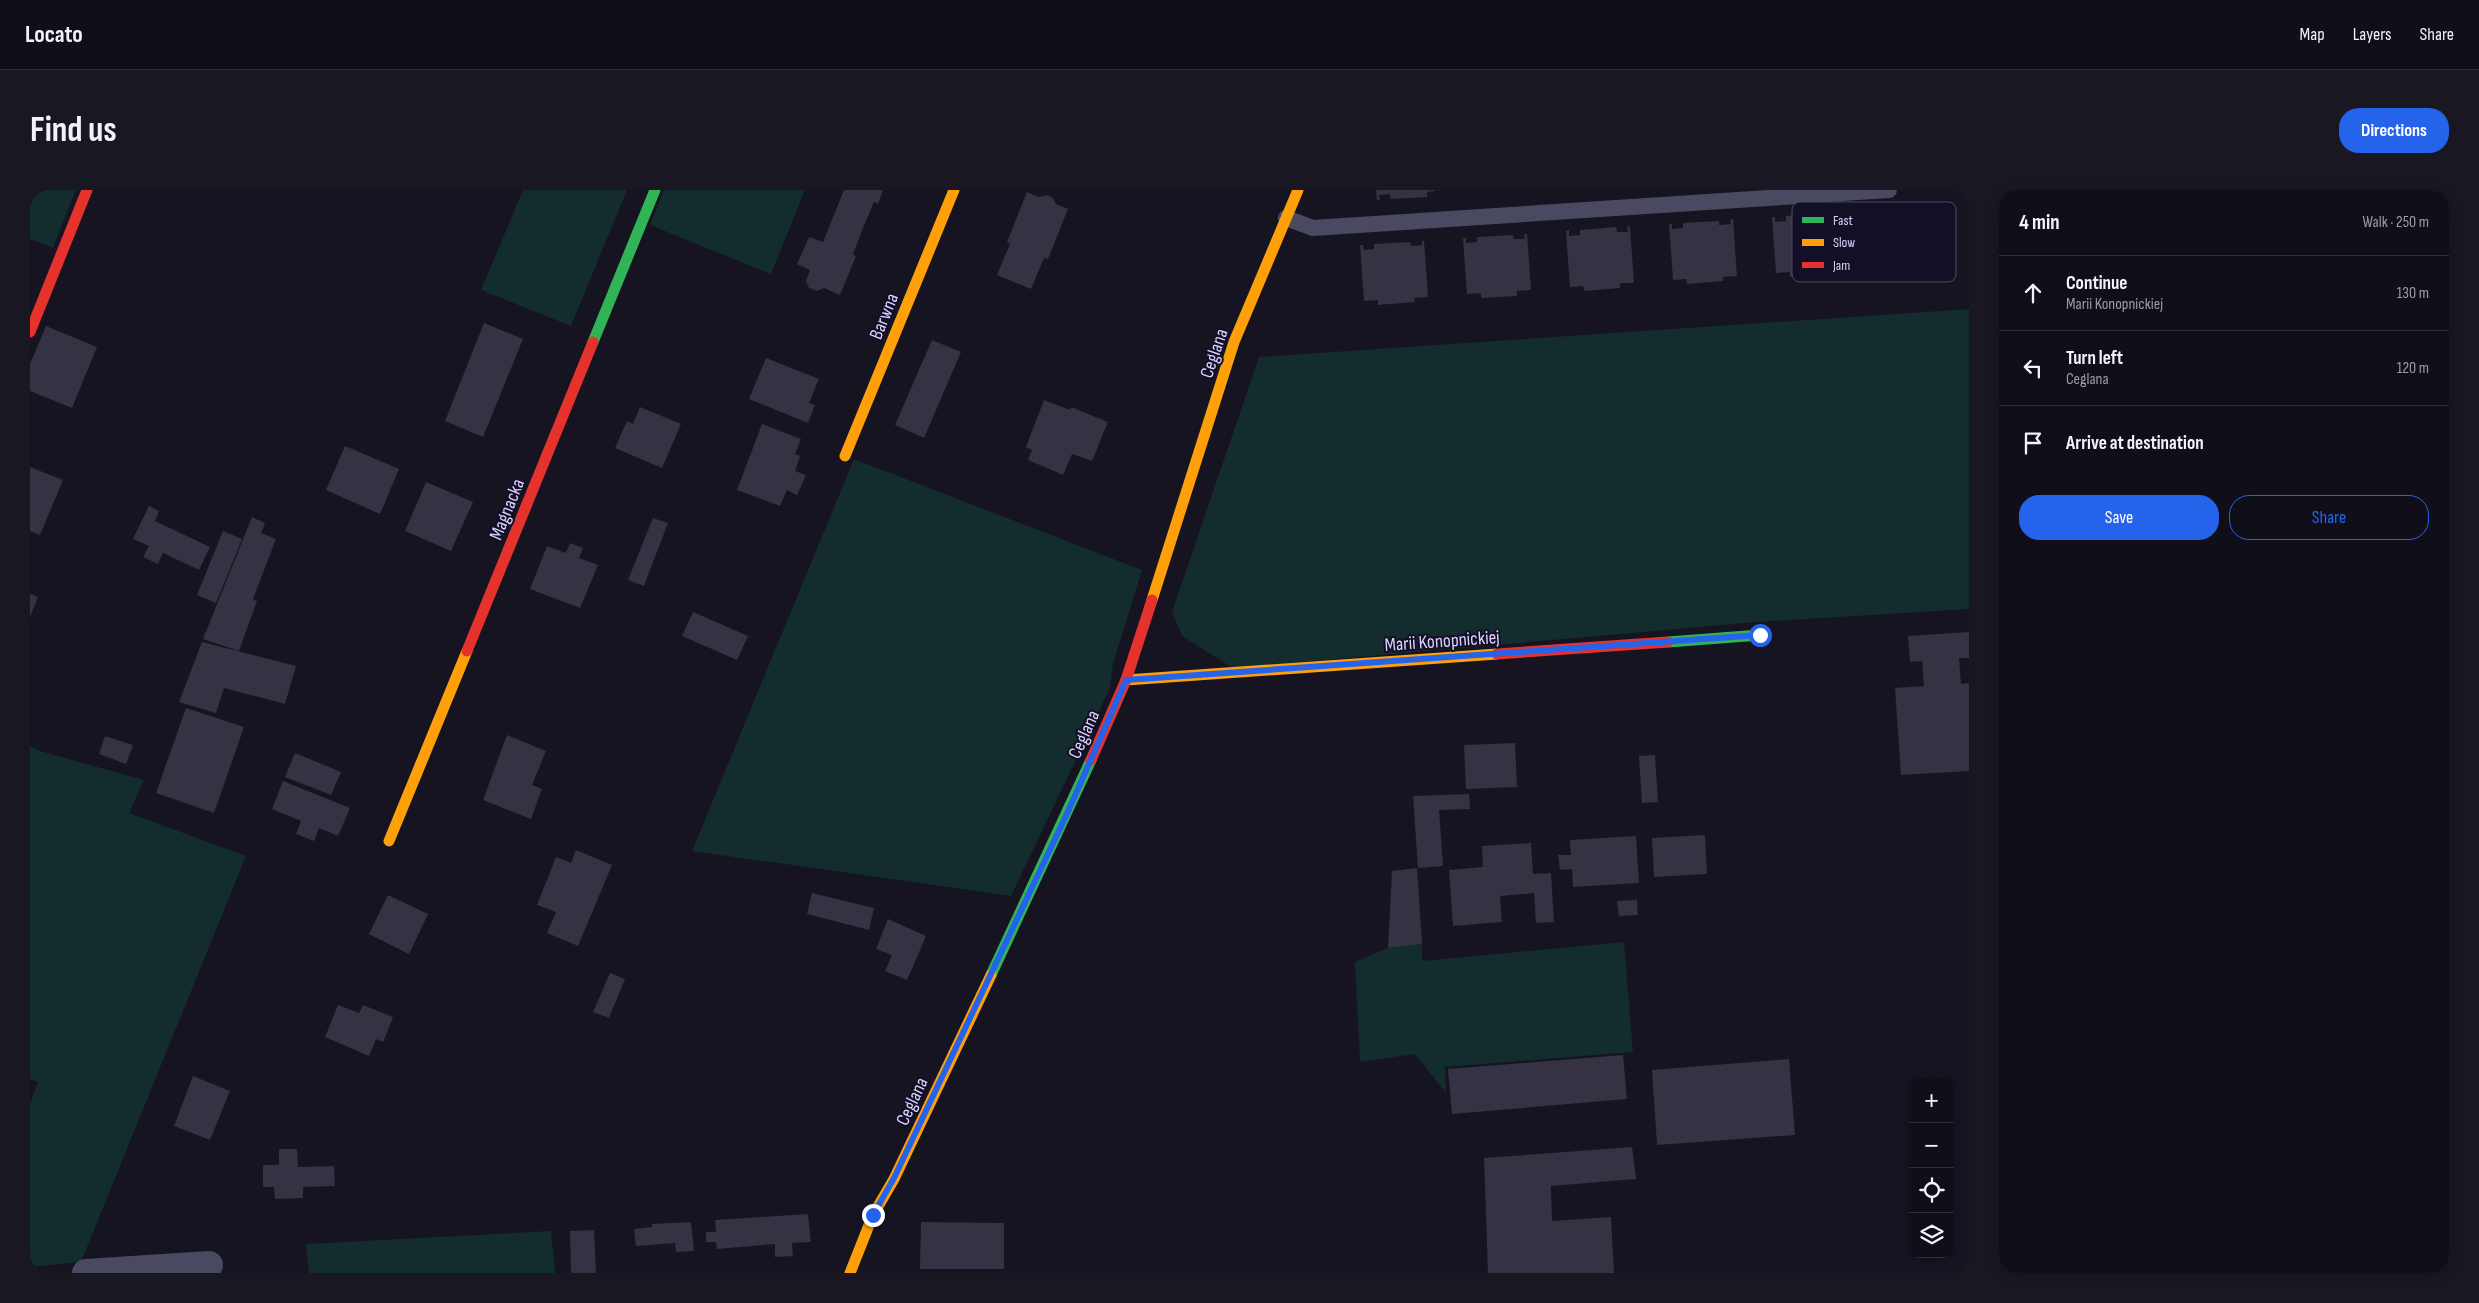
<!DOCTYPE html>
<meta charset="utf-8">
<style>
:root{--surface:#100f19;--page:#191822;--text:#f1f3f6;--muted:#9c9ca2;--line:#302f38;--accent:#2563eb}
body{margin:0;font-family:"Sofia Sans Condensed",sans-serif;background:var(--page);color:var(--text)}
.controls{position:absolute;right:15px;bottom:15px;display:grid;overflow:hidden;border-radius:10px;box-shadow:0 2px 12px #0003}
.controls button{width:45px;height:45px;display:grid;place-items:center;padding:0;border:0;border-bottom:1px solid var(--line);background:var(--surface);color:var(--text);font:25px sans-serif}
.stop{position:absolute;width:15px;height:15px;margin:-11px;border:4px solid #2563eb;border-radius:50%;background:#fff}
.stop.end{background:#2563eb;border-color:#fff;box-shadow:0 1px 5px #0008}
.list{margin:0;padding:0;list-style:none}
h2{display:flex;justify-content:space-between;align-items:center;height:65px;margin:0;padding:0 20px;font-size:21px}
h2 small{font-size:16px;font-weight:400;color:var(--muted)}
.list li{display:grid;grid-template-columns:32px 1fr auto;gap:15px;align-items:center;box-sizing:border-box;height:75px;padding:0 20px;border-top:1px solid var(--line)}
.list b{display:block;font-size:19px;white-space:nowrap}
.list p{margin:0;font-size:16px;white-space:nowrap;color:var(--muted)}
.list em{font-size:16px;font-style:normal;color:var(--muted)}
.actions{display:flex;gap:10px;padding:15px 20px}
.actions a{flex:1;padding:11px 0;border:1px solid var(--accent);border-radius:20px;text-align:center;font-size:18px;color:var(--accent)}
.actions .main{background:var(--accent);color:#fff}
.icon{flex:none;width:28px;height:28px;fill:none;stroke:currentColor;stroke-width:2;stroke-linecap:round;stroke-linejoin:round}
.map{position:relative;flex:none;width:1939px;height:1083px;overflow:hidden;border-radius:20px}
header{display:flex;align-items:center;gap:30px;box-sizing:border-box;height:70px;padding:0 25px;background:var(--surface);border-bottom:1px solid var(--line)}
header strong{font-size:24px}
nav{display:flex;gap:28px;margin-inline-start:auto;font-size:18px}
.intro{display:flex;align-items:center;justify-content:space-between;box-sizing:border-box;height:120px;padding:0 30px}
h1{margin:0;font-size:35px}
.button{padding:12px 22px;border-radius:20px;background:var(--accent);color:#fff;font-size:18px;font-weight:700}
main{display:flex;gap:30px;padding:0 30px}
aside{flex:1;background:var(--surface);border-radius:20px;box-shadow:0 2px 12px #0003}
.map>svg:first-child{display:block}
</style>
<header>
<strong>Locato</strong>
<nav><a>Map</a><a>Layers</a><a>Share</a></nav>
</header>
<div class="intro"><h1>Find us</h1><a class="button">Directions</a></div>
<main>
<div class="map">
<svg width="1939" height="1083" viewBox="0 0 1939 1083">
<rect width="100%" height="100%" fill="#161421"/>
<g fill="#132c2d">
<polygon points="0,0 46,0 23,58 0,49"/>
<polygon points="493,0 597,0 541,136 451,100"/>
<polygon points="634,0 775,0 741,84 620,35"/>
<polygon points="1939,119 1939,419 1726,432 1203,478 1152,446 1142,422 1229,167"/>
<polygon points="824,269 1112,380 1083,474 1080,498 981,706 662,661"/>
<polygon points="0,556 10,561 114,590 99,623 216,666 51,1072 0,1077 0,914 8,892 0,889"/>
<polygon points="1594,752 1603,862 1415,877 1416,903 1385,864 1330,872 1325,772 1358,758 1392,754 1392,771"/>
<polygon points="521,1041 525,1083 279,1083 276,1054"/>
</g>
<g fill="#343243">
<polygon points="814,0 853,0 848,14 844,12 833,38 823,64 826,66 810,105 794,98 787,101 779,98 776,91 780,80 767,74 779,47 793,52"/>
<polygon points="1346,0 1405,0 1405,1 1397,2 1397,7 1361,9 1360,4 1349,5 1350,10 1347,10"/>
<polygon points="997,2 1009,7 1017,5 1023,8 1026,14 1038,19 1018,69 1014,68 1001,99 967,85 980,54 977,52"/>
<polygon points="1803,23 1806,23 1809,79 1796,80 1796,85 1760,87 1760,82 1746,83 1742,27 1745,27 1745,32 1756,31 1756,26 1792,24 1792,28 1804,28"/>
<polygon points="1703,29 1707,86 1693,87 1693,91 1657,94 1656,89 1643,90 1639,34 1642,34 1642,39 1653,38 1653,33 1689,31 1689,35 1701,34 1700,30"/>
<polygon points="1600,36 1604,93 1590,93 1590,98 1554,101 1553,96 1540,97 1536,41 1539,40 1539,46 1550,45 1550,40 1586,37 1587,42 1598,42 1597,37"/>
<polygon points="1494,44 1497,44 1501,100 1487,101 1487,106 1451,108 1451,103 1437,104 1433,48 1436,48 1436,53 1447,52 1447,47 1483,45 1484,49 1495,49"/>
<polygon points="1392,51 1394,51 1398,107 1384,108 1385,112 1348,115 1348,110 1334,111 1330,55 1333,55 1334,60 1344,59 1344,54 1380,52 1381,56 1392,55"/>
<polygon points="454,133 493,149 453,247 415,231"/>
<polygon points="16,136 67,157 42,218 0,201 0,174"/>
<polygon points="902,150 931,162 894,248 865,235"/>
<polygon points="736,168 789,189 779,213 785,215 778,233 719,209"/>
<polygon points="1014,210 1040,220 1041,217 1078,232 1062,271 1042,264 1033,285 998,270 1002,260 996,257"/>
<polygon points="610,217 651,234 632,278 585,258 597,231 603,234"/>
<polygon points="732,234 771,249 765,264 770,266 765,281 776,285 767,305 757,300 750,316 707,300"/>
<polygon points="315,256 369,279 350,324 296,300"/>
<polygon points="0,277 33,290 10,345 0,341"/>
<polygon points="396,292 443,312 421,361 375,341"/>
<polygon points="119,316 129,321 125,331 180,357 169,380 133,363 128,374 113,367 119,356 103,349"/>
<polygon points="222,327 235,333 231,343 246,349 223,409 227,411 209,461 173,449"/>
<polygon points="623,328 638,333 614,396 598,390"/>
<polygon points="193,341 212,349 186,413 167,405"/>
<polygon points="540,353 553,358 549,368 568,375 550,418 500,399 517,356 536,363"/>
<polygon points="0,404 8,407 0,427"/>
<polygon points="663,422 718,446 707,470 652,446"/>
<polygon points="1939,442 1939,468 1929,468 1931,494 1939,493 1939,581 1871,585 1865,498 1894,496 1892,471 1880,472 1878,446"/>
<polygon points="172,452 266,476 255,514 194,498 186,523 149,512"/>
<polygon points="156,518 214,537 184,623 126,603"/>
<polygon points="477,545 516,561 502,595 512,599 501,629 453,610"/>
<polygon points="75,546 103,555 96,574 69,564"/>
<polygon points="1485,553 1487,597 1436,599 1434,555"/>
<polygon points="265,563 311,582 301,605 255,587"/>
<polygon points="1625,565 1628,612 1612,613 1609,566"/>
<polygon points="253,591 320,618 308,646 289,638 284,651 266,644 271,631 242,619"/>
<polygon points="1439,604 1440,619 1409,620 1413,676 1388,678 1383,606"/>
<polygon points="1675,645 1677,684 1624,687 1622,648"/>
<polygon points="1606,646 1609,693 1543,697 1542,679 1530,680 1528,665 1541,665 1540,650"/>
<polygon points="1501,653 1503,684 1521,683 1524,732 1506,733 1504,703 1470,706 1472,732 1423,736 1419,680 1453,677 1452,656"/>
<polygon points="546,660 582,675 548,756 517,743 526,722 507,715 526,667 541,673"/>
<polygon points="1387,678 1392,754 1358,758 1362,681"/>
<polygon points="782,703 844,718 839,740 777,724"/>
<polygon points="358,705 398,724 379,764 339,744"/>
<polygon points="1607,710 1608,725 1589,726 1587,711"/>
<polygon points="858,729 896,746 877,790 855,781 862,765 846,759"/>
<polygon points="580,783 595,789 579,828 563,822"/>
<polygon points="308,815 329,823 333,815 363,827 353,852 346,849 339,866 295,847"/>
<polygon points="1593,865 1597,909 1422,924 1418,879"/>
<polygon points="1759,869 1765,945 1627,955 1622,880"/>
<polygon points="163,886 200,901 180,950 144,936"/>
<polygon points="1602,957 1606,989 1521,996 1522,1031 1581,1027 1584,1083 1458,1083 1454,968"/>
<polygon points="249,959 267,959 268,977 304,976 305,996 273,997 273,1008 245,1009 244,997 233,997 233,975 249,975"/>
<polygon points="778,1024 781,1052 762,1053 763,1066 745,1067 745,1054 687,1059 686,1052 676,1052 676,1042 686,1042 685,1030"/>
<polygon points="661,1032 664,1061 646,1062 645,1053 606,1056 604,1039 622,1037 622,1034"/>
<polygon points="891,1032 974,1033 974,1079 890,1079"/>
<polygon points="564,1040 566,1083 541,1083 540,1041"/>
</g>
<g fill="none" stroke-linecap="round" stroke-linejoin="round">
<polyline stroke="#4a4962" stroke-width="16" points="1256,28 1283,38 1859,0"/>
<polyline stroke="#4a4962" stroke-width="28" points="56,1083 179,1075"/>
<g stroke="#30b455" stroke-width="11">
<polyline points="563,152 625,0"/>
<polyline points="1638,452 1730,445"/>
<polyline points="961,785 1061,570"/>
</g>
<g stroke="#ff9f0a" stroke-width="11">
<polyline points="815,266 924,0"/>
<polyline points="1122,410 1204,152 1268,0"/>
<polyline points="1096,490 1467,464"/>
<polyline points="359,651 437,461"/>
<polyline points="820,1083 843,1025 864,989 961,785"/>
</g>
<g stroke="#e5322d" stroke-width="11">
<polyline points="0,142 57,0"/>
<polyline points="437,461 563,152"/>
<polyline points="1467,464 1638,452"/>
<polyline points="1061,570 1096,490 1122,410"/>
</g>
</g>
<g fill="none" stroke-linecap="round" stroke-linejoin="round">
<polyline stroke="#2563eb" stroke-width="6" points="843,1025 864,988 1036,626 1096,490 1730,445"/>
</g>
<g text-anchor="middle" stroke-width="4" stroke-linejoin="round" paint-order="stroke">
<g font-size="19" fill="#d9d4ff" stroke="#130f26">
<text transform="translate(853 126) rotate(-68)" y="7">Barwna</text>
<text transform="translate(1183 163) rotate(-71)" y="7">Ceglana</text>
<text transform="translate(476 319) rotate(-68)" y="7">Magnacka</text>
<text transform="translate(1412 450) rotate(-4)" y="7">Marii Konopnickiej</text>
<text transform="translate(1053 544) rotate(-66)" y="7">Ceglana</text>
<text transform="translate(881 911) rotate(-65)" y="7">Ceglana</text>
</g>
</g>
<rect x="1762" y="12" width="164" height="80" rx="8" fill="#130f26" stroke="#4e4a67" stroke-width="1"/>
<rect x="1772" y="27" width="22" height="6" fill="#30b455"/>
<rect x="1772" y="49" width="22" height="7" fill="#ff9f0a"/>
<rect x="1772" y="72" width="22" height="6" fill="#e5322d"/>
<g font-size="14" fill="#d9d4ff">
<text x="1803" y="35">Fast</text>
<text x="1803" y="57">Slow</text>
<text x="1803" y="80">Jam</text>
</g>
</svg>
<div class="controls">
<button>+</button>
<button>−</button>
<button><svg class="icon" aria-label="locate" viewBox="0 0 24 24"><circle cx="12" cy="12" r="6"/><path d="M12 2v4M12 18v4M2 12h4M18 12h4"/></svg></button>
<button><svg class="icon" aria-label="layers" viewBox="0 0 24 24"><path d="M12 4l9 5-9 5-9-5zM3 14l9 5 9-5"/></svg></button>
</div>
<div class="stop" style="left:1730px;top:445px"></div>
<div class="stop end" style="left:843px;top:1025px"></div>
</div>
<aside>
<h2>4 min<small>Walk · 250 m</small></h2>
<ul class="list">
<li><svg class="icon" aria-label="ahead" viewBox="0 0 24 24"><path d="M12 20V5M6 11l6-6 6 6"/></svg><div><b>Continue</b><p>Marii Konopnickiej</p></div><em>130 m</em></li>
<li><svg class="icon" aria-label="left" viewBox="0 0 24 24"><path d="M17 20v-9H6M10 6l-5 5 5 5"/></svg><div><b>Turn left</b><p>Ceglana</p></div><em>120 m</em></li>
<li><svg class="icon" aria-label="arrive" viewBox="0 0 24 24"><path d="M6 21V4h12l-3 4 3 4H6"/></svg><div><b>Arrive at destination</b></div></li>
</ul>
<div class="actions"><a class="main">Save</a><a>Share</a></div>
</aside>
</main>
